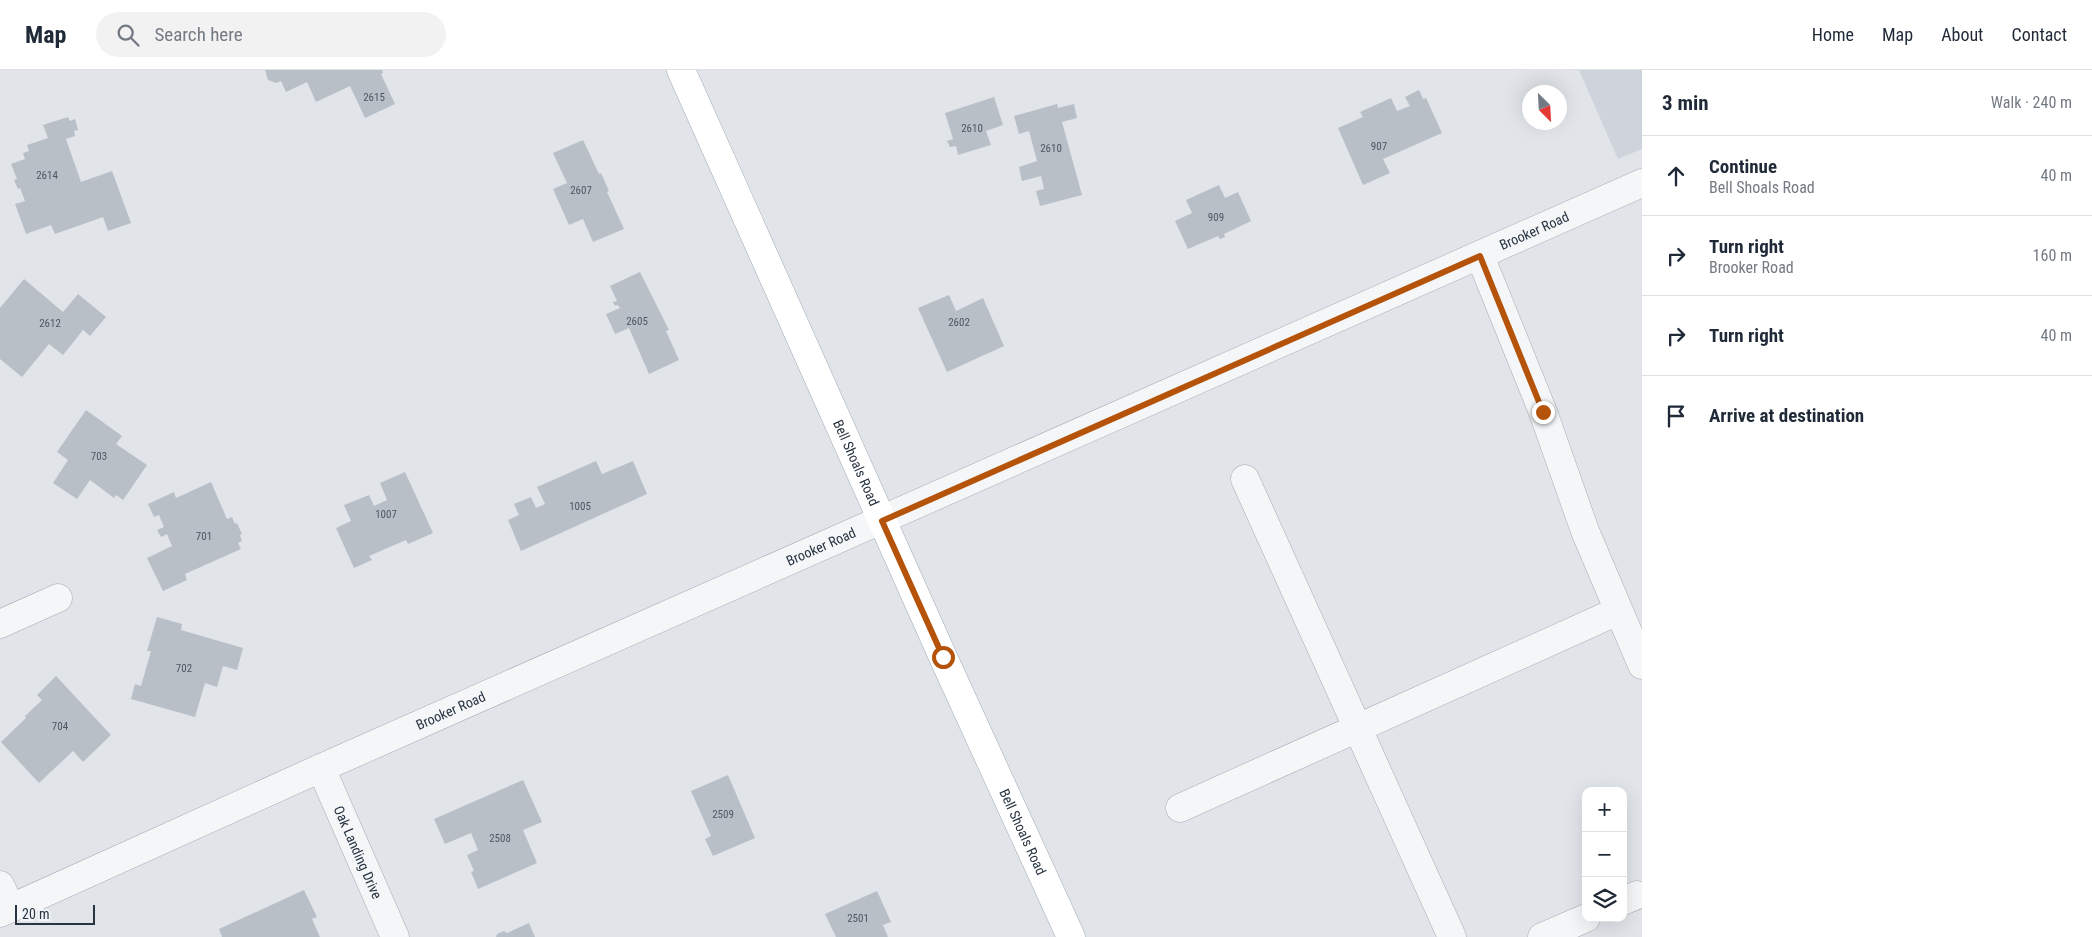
<!DOCTYPE html>
<meta charset="utf-8">
<style>
:root{--surface:#fff;--page:#f2f2f3;--text:#1f2937;--muted:#747a83;--line:#e0e1e3}
body{margin:0;font-family:"Roboto Condensed",sans-serif;background:var(--page);color:var(--text)}
.controls{position:absolute;right:15px;bottom:15px;display:grid;overflow:hidden;border-radius:10px;box-shadow:0 5px 20px #0002}
.controls button{width:45px;height:45px;display:grid;place-items:center;padding:0;border:0;border-bottom:1px solid var(--line);background:var(--surface);color:var(--text);font:25px sans-serif}
.compass{position:absolute;left:1522px;top:15px;width:45px;height:45px;border-radius:50%;background:var(--surface);box-shadow:0 5px 20px #0002;rotate:156deg}
.scale{position:absolute;left:15px;bottom:12px;width:80px;box-sizing:border-box;padding-left:5px;border:2px solid #293442;border-top:0;font-size:14px;line-height:18px;white-space:nowrap;color:#293442;-webkit-text-stroke:4px #f1f4f7;paint-order:stroke}
.stop{position:absolute;width:15px;height:15px;margin:-11px;border:4px solid #b45309;border-radius:50%;background:#fff}
.stop.end{background:#b45309;border-color:#fff;box-shadow:0 1px 5px #0008}
.list{margin:0;padding:0;list-style:none}
h2{display:flex;justify-content:space-between;align-items:center;height:65px;margin:0;padding:0 20px;font-size:21px}
h2 small{font-size:16px;font-weight:400;color:var(--muted)}
.list li{display:grid;grid-template-columns:32px 1fr auto;gap:15px;align-items:center;box-sizing:border-box;height:80px;padding:0 20px;border-top:1px solid var(--line)}
.list b{display:block;font-size:19px;white-space:nowrap}
.list p{margin:0;font-size:16px;white-space:nowrap;color:var(--muted)}
.list em{font-size:16px;font-style:normal;color:var(--muted)}
.icon{flex:none;width:28px;height:28px;fill:none;stroke:currentColor;stroke-width:2;stroke-linecap:round;stroke-linejoin:round}
.map{position:relative;flex:none;width:1642px;height:867px;overflow:hidden}
header{display:flex;align-items:center;gap:30px;box-sizing:border-box;height:70px;padding:0 25px;background:var(--surface);border-bottom:1px solid var(--line)}
header strong{font-size:24px}
nav{display:flex;gap:28px;margin-inline-start:auto;font-size:18px}
.search{width:350px;height:45px;background:var(--page);display:flex;align-items:center;gap:12px;box-sizing:border-box;padding:0 18px;border-radius:28px;color:var(--muted);font-size:19px}
main{display:flex}
aside{flex:1;background:var(--surface)}
.map>svg:first-child{display:block}
</style>
<header>
<strong>Map</strong>
<div class="search"><svg class="icon" aria-label="search" viewBox="0 0 24 24"><circle cx="10" cy="10" r="6"/><path d="M15 15l6 6"/></svg>Search here</div>
<nav><a>Home</a><a>Map</a><a>About</a><a>Contact</a></nav>
</header>
<main>
<div class="map">
<svg width="1642" height="867" viewBox="0 0 1642 867">
<rect width="100%" height="100%" fill="#e1e5ea"/>
<polygon fill="#cfd4dc" points="1579,0 1642,0 1642,79 1618,89"/>
<g fill="#b8bfc7">
<polygon points="265,0 382,0 383,3 381,4 395,34 365,48 350,16 316,32 307,12 286,22 281,11 276,13 268,10"/>
<polygon points="1419,20 1423,29 1426,28 1442,63 1383,89 1390,103 1363,115 1338,58 1363,47 1360,42 1391,28 1397,41 1410,36 1405,27"/>
<polygon points="994,27 1003,55 986,61 991,75 958,85 956,76 950,77 947,71 953,69 945,43"/>
<polygon points="1057,34 1058,38 1074,34 1077,48 1062,52 1082,125 1040,136 1036,121 1044,119 1041,106 1022,111 1019,97 1037,91 1029,61 1019,64 1014,46"/>
<polygon points="68,47 70,51 75,49 78,60 74,61 75,66 66,69 81,112 112,101 131,153 108,161 103,147 55,164 51,155 26,164 15,134 25,131 20,118 18,119 14,110 17,109 11,94 25,89 23,83 29,81 27,75 48,68 43,55"/>
<polygon points="583,70 599,104 601,103 609,121 607,122 624,159 593,172 583,149 569,155 553,119 567,113 553,83"/>
<polygon points="1219,115 1225,128 1238,122 1251,151 1224,164 1225,167 1220,169 1218,166 1188,179 1175,151 1192,143 1186,130"/>
<polygon points="640,202 669,260 666,261 679,290 649,304 629,258 615,264 606,244 620,238 618,235 615,236 613,232 617,231 610,216"/>
<polygon points="24,209 63,242 78,224 106,247 90,266 83,260 63,285 49,274 22,307 0,289 0,238"/>
<polygon points="949,225 956,241 983,228 1004,276 947,302 918,238"/>
<polygon points="86,340 122,366 116,374 147,395 123,430 116,425 114,428 90,410 77,429 53,413 68,390 57,382"/>
<polygon points="596,391 602,404 633,391 647,424 521,481 508,450 519,445 514,434 531,427 536,438 545,434 537,417"/>
<polygon points="405,402 433,463 408,474 406,470 369,486 372,490 354,498 336,458 351,451 344,435 369,425 374,436 387,430 380,413"/>
<polygon points="211,412 227,449 232,447 235,454 237,453 242,464 240,465 242,471 238,473 241,479 185,504 187,510 163,521 147,488 172,476 167,464 161,467 157,460 164,457 159,445 154,447 148,434 174,422 176,428"/>
<polygon points="157,547 182,554 181,560 243,578 237,600 223,596 217,617 205,613 195,647 131,629 135,614 141,616 151,581 147,581"/>
<polygon points="56,606 111,665 83,692 73,681 39,713 1,672 26,648 25,646 42,630 37,625"/>
<polygon points="728,705 755,768 713,786 705,769 711,766 691,721"/>
<polygon points="523,710 542,752 523,760 537,793 478,819 471,802 474,801 467,785 478,780 471,763 445,774 434,749"/>
<polygon points="304,820 317,847 312,849 320,867 222,867 219,859"/>
<polygon points="877,821 891,852 883,855 888,867 836,867 825,844"/>
<polygon points="529,853 535,867 496,867 497,864 504,861 507,863"/>
</g>
<g fill="none" stroke-linecap="round" stroke-linejoin="round">
<g stroke="#a6acb4" stroke-width="29">
<g id="minor">
<polyline points="1480,186 1543,342 1585,461 1642,595"/>
<polyline points="1245,409 1452,867"/>
<polyline points="0,554 58,528"/>
<path id="s1" d="M 321,698 L 395,867"/>
<polyline points="1180,738 1618,541"/>
<polyline points="0,815 11,838"/>
<polyline points="1623,831 1637,825"/>
<path id="s2" d="M 0,843 L 321,698 L 1642,113"/>
<polyline points="1542,867 1586,848"/>
</g>
</g>
<g stroke="#a0aab6" stroke-width="29">
<g id="major">
<path id="s3" d="M 681,0 L 943,587 L 1071,867"/>
</g>
</g>
<use href="#minor" stroke="#f4f6f8" stroke-width="28"/>
<use href="#major" stroke="#fff" stroke-width="28"/>
</g>
<g fill="none" stroke-linecap="round" stroke-linejoin="round">
<polyline stroke="#b45309" stroke-width="6" points="943,587 882,451 1480,186 1543,342"/>
</g>
<g text-anchor="middle" stroke-width="4.5" stroke-linejoin="round" paint-order="stroke">
<g font-size="11" fill="#4d5763">
<text x="374" y="31">2615</text>
<text x="972" y="62">2610</text>
<text x="1379" y="80">907</text>
<text x="1051" y="82">2610</text>
<text x="47" y="109">2614</text>
<text x="581" y="124">2607</text>
<text x="1216" y="151">909</text>
<text x="637" y="255">2605</text>
<text x="959" y="256">2602</text>
<text x="50" y="257">2612</text>
<text x="99" y="390">703</text>
<text x="580" y="440">1005</text>
<text x="386" y="448">1007</text>
<text x="204" y="470">701</text>
<text x="184" y="602">702</text>
<text x="60" y="660">704</text>
<text x="723" y="748">2509</text>
<text x="500" y="772">2508</text>
<text x="858" y="852">2501</text>
</g>
<g font-size="14" fill="#293442" stroke="#f1f4f7">
<text dy="5" stroke="none"><textPath href="#s2" startOffset="1679">Brooker Road</textPath></text>
<text dy="5" stroke="none"><textPath href="#s3" startOffset="430">Bell Shoals Road</textPath></text>
<text dy="5" stroke="none"><textPath href="#s2" startOffset="899">Brooker Road</textPath></text>
<text dy="5" stroke="none"><textPath href="#s2" startOffset="494">Brooker Road</textPath></text>
<text dy="5" stroke="none"><textPath href="#s3" startOffset="835">Bell Shoals Road</textPath></text>
<text dy="5" stroke="none"><textPath href="#s1" startOffset="92">Oak Landing Drive</textPath></text>
</g>
</g>
</svg>
<div class="controls">
<button>+</button>
<button>−</button>
<button><svg class="icon" aria-label="layers" viewBox="0 0 24 24"><path d="M12 4l9 5-9 5-9-5zM3 14l9 5 9-5"/></svg></button>
</div>
<svg class="compass" viewBox="-18 -18 36 36"><path d="M0-13l5 13h-10z" fill="#e53935"/><path d="M0 13l5-13h-10z" fill="#747a83"/></svg>
<div class="scale">20 m</div>
<div class="stop" style="left:943px;top:587px"></div>
<div class="stop end" style="left:1543px;top:342px"></div>
</div>
<aside>
<h2>3 min<small>Walk · 240 m</small></h2>
<ul class="list">
<li><svg class="icon" aria-label="ahead" viewBox="0 0 24 24"><path d="M12 20V5M6 11l6-6 6 6"/></svg><div><b>Continue</b><p>Bell Shoals Road</p></div><em>40 m</em></li>
<li><svg class="icon" aria-label="right" viewBox="0 0 24 24"><path d="M7 20v-9h11M14 6l5 5-5 5"/></svg><div><b>Turn right</b><p>Brooker Road</p></div><em>160 m</em></li>
<li><svg class="icon" aria-label="right" viewBox="0 0 24 24"><path d="M7 20v-9h11M14 6l5 5-5 5"/></svg><div><b>Turn right</b></div><em>40 m</em></li>
<li><svg class="icon" aria-label="arrive" viewBox="0 0 24 24"><path d="M6 21V4h12l-3 4 3 4H6"/></svg><div><b>Arrive at destination</b></div></li>
</ul>
</aside>
</main>
